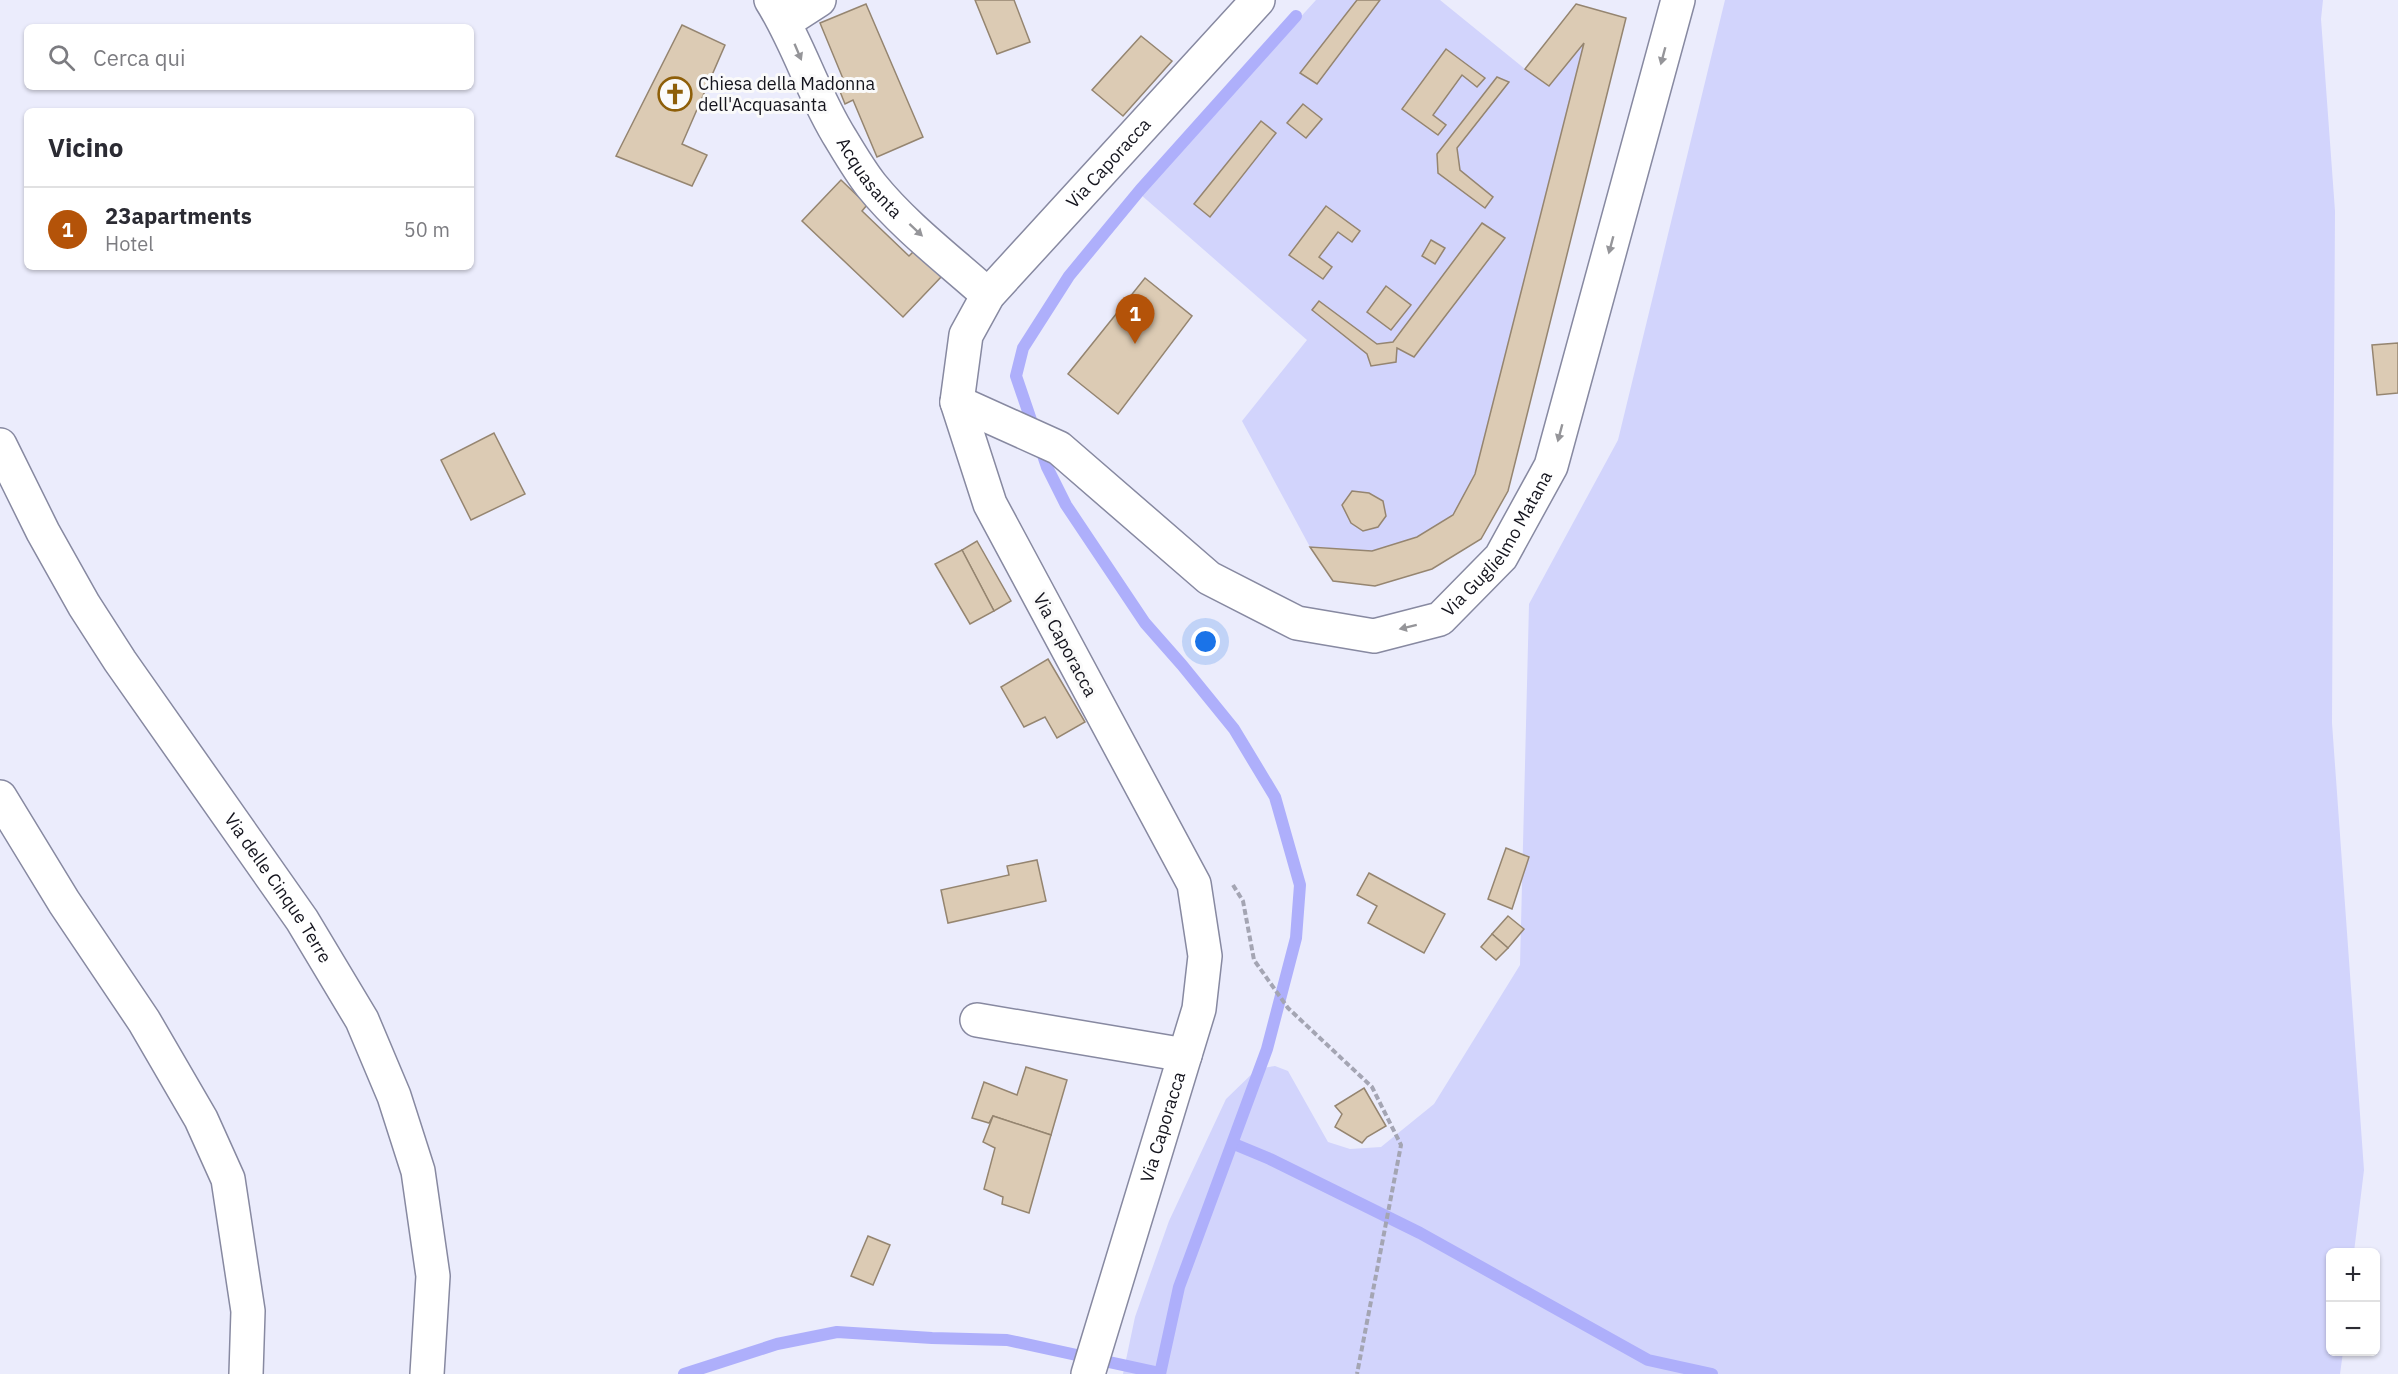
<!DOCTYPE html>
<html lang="it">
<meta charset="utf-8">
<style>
:root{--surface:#fff;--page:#f7f7f7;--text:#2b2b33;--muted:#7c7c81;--line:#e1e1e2;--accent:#b45309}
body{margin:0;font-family:"IBM Plex Sans",sans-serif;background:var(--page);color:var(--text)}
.controls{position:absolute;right:18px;bottom:18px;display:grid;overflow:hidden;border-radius:9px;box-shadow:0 2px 4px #0004}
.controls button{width:54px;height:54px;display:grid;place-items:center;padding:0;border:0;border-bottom:2px solid var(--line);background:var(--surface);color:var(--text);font:30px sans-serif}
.you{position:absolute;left:1206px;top:642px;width:21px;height:21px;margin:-15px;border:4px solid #fff;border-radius:50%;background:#1a73e8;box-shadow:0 0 0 9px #1a73e833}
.badge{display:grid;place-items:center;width:39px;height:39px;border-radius:50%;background:var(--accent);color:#fff;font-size:20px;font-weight:700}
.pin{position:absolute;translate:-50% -50px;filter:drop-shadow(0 2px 3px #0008)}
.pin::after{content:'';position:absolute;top:32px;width:21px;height:18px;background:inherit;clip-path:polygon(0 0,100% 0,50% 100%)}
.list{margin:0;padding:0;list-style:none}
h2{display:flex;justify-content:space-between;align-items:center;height:78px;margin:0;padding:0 24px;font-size:26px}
h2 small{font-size:20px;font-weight:400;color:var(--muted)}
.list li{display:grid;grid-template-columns:39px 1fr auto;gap:18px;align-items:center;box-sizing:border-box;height:84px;padding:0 24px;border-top:2px solid var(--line)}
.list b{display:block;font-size:22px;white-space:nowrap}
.list p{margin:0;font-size:20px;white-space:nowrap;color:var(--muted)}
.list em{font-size:20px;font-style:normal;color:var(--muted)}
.icon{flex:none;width:33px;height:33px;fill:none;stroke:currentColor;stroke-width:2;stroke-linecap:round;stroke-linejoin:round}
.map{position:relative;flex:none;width:2398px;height:1374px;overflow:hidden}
.search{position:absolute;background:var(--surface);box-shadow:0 2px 4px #0004;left:24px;top:24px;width:450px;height:66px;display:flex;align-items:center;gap:15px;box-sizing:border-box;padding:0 21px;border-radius:9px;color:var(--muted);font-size:22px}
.panel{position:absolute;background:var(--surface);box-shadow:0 2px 4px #0004;left:24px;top:108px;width:450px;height:162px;border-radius:9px}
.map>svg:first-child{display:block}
</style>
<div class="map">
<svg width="2398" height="1374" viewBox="0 0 2398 1374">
<rect width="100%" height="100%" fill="#ebecfc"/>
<g fill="#d2d4fc">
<polygon points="1316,0 1440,0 1525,69 1576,4 1626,18 1508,491 1481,539 1432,569 1375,586 1333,581 1310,547 1242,421 1307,340 1140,194"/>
<polygon points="1725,0 2323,0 2321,19 2335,211 2332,723 2364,1170 2354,1252 2330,1252 2330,1352 2343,1352 2340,1374 1123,1374 1135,1317 1169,1221 1226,1099 1257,1069 1275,1066 1288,1071 1328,1142 1350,1149 1381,1147 1434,1104 1520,965 1529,604 1618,440"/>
</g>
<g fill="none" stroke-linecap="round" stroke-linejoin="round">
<g stroke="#aeaffb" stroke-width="12">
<polyline points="1234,1144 1270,1159 1420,1233 1648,1360 1712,1374"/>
<polyline points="684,1374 777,1344 837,1332 932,1338 1007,1340 1160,1373"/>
<polyline points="1160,1374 1179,1287 1267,1049 1296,938 1300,885 1275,797 1234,729 1182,665 1145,623 1066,505 1047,467 1016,376 1023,348 1069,276 1140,190 1296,16"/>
</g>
</g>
<g fill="#dccbb4" stroke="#958570" stroke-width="1.5">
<polygon points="975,0 1014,0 1030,42 997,54"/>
<polygon points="1357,0 1380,0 1317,84 1300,73"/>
<polygon points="866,4 923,137 877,157 853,100 845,104 837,84 844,81 820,23"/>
<polygon points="1576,4 1626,18 1508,491 1481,539 1432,569 1375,586 1333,581 1310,547 1372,551 1417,537 1453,515 1475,474 1584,43 1549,86 1525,69"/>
<polygon points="682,25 725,45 682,144 707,155 692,186 616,156"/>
<polygon points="1141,36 1172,61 1123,116 1092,90"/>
<polygon points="1446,49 1485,78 1477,87 1462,75 1433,115 1446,125 1438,135 1402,109"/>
<polygon points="1497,77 1509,82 1457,148 1460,170 1493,197 1485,208 1438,173 1437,154"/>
<polygon points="1303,104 1322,119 1306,138 1287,123"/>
<polygon points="1261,121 1276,133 1210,217 1194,204"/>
<polygon points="841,180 867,205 862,211 909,256 915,250 942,276 903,317 802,221"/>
<polygon points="1326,206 1360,231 1352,242 1338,232 1319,257 1332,267 1323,279 1289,255"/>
<polygon points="1482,223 1505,238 1414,357 1397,348 1396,362 1371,366 1367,354 1312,310 1319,301 1377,344 1393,342"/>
<polygon points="1431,240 1445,248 1435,264 1422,256"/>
<polygon points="1145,278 1192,316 1118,414 1068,374"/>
<polygon points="1386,286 1411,305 1391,330 1367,312"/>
<polygon points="2398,343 2398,393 2377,395 2372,345"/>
<polygon points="494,433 525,494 471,520 441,460"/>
<polygon points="1352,491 1369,493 1383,501 1386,516 1378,527 1363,531 1351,523 1342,505"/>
<polygon points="977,541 1011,601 994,611 962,550"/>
<polygon points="962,550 994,611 970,624 935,564"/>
<polygon points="1048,659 1085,722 1057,738 1045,717 1024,727 1001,687"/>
<polygon points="1506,848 1529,857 1512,909 1488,899"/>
<polygon points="1037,860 1046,901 948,923 941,890 1009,875 1007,866"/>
<polygon points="1369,873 1445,914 1424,953 1368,923 1377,906 1357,895"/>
<polygon points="1508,916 1524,929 1508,948 1492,934"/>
<polygon points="1492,934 1508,948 1496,960 1481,947"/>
<polygon points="1026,1067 1067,1080 1051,1135 993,1116 989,1123 972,1118 984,1082 1017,1095"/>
<polygon points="1364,1088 1386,1126 1367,1137 1362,1143 1335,1127 1342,1114 1335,1106"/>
<polygon points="993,1116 1051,1135 1029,1213 1002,1204 1003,1197 984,1189 995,1148 983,1142"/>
<polygon points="868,1236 890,1245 873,1285 851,1276"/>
</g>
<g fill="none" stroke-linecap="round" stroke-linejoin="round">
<g stroke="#8789a1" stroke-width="36">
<g id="minor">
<path id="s1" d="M 771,0 C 799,44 813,95 841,139 C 850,154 860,171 871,185 C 904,226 949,260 988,295"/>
<polyline points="785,22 819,0"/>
<path id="s2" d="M 957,402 L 1059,448 L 1209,578 L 1297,623 L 1374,636 L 1440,619 L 1501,557 L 1551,466 L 1678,0"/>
<polyline points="977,1020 1185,1055"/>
</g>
</g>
<g stroke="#8789a1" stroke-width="36">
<g id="tertiary">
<path id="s3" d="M 1088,1374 L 1199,1009 L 1205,956 L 1194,884 L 990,504 L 957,402 L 966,335 L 988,295 L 1258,0"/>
</g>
</g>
<g stroke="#8789a1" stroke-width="36">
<g id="secondary">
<path id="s4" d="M 0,445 L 43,532 L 84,605 L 120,661 L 302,920 L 362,1020 L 394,1096 L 418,1171 L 433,1276 L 427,1374"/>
<polyline points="0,797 64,902 144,1021 201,1119 228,1179 248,1311 246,1374"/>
</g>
</g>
<polyline stroke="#a4a5b3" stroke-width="4" stroke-dasharray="6 3" stroke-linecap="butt" points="1233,885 1243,901 1254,960 1288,1008 1372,1087 1401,1145 1357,1374"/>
<use href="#minor" stroke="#fff" stroke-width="33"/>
<use href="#tertiary" stroke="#fff" stroke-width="33"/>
<use href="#secondary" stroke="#fff" stroke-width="33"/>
</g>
<defs><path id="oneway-solid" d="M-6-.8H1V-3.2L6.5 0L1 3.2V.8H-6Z" transform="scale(1.5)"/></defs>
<g fill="#959599">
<use href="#oneway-solid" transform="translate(798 52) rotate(67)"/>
<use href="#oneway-solid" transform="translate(1663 56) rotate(105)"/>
<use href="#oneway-solid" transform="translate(916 230) rotate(43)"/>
<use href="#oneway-solid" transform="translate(1611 245) rotate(105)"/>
<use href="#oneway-solid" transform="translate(1560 433) rotate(105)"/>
<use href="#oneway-solid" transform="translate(1408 627) rotate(166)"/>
</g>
<defs>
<g id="church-ring" transform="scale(1.725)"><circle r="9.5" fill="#fafafa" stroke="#8e5f09" stroke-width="1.5"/><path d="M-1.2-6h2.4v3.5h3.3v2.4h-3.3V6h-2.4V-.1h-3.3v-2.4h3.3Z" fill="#8e5f09"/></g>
</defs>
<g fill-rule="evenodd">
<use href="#church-ring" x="675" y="94"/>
</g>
<g text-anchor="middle" stroke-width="6" stroke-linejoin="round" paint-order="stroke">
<g font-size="18" fill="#14141d" stroke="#fafafa" text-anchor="start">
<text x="698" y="90">Chiesa della Madonna<tspan x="698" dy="21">dell'Acquasanta</tspan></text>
</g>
<g font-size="18" fill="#14141d" stroke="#fafafa">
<text dy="6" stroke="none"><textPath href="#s3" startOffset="1338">Via Caporacca</textPath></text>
<text dy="6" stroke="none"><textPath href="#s1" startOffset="204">Acquasanta</textPath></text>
<text dy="6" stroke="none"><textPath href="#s2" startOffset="651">Via Guglielmo Matana</textPath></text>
<text transform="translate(1065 645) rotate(62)" y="6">Via Caporacca</text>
<text dy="6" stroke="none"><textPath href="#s4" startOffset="524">Via delle Cinque Terre</textPath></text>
<text dy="6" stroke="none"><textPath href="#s3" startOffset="258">Via Caporacca</textPath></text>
</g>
</g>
</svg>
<div class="controls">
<button>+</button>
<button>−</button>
</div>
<div class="you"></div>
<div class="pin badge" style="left:1135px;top:344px">1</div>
<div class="search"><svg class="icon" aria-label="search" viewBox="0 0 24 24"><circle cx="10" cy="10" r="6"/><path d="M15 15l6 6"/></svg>Cerca qui</div>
<section class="panel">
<h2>Vicino<small></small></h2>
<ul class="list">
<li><span class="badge">1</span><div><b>23apartments</b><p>Hotel</p></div><em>50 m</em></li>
</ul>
</section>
</div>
